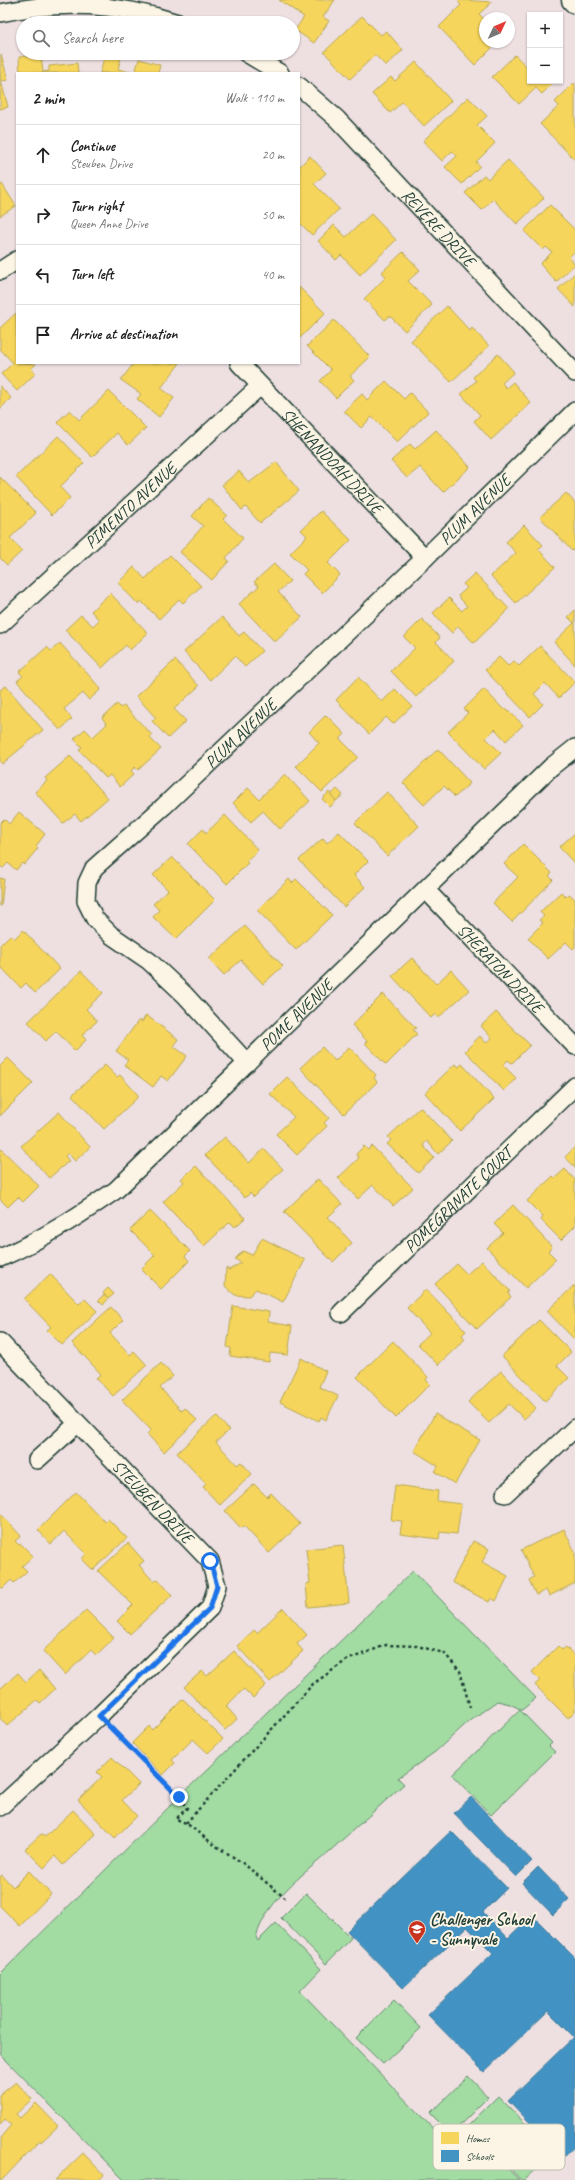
<!DOCTYPE html>
<meta charset="utf-8">
<style>
:root{--surface:#fff;--page:#f6f6f6;--text:#222;--muted:#767676;--line:#e0e0e0}
body{margin:0;font-family:Caveat,sans-serif;background:var(--page);color:var(--text)}
.controls{position:absolute;right:12px;top:12px;display:grid;overflow:hidden;border-radius:0px;box-shadow:0 1px 3px #0004}
.controls button{width:36px;height:36px;display:grid;place-items:center;padding:0;border:0;border-bottom:1px solid var(--line);background:var(--surface);color:var(--text);font:20px sans-serif}
.compass{position:absolute;left:479px;top:12px;width:36px;height:36px;border-radius:50%;background:var(--surface);box-shadow:0 1px 3px #0004;rotate:46deg}
.stop{position:absolute;width:12px;height:12px;margin:-9px;border:3px solid #1a73e8;border-radius:50%;background:#fff}
.stop.end{background:#1a73e8;border-color:#fff;box-shadow:0 1px 4px #0008}
.list{margin:0;padding:0;list-style:none}
h2{display:flex;justify-content:space-between;align-items:center;height:52px;margin:0;padding:0 16px;font-size:17px}
h2 small{font-size:13px;font-weight:400;color:var(--muted)}
.list li{display:grid;grid-template-columns:26px 1fr auto;gap:12px;align-items:center;box-sizing:border-box;height:60px;padding:0 16px;border-top:1px solid var(--line)}
.list b{display:block;font-size:15px;white-space:nowrap}
.list p{margin:0;font-size:13px;white-space:nowrap;color:var(--muted)}
.list em{font-size:13px;font-style:normal;color:var(--muted)}
.icon{flex:none;width:22px;height:22px;fill:none;stroke:currentColor;stroke-width:2;stroke-linecap:round;stroke-linejoin:round}
.map{position:relative;flex:none;width:575px;height:2180px;overflow:hidden}
.search{position:absolute;background:var(--surface);box-shadow:0 1px 3px #0004;left:16px;top:16px;width:284px;height:44px;display:flex;align-items:center;gap:10px;box-sizing:border-box;padding:0 14px;border-radius:22px;color:var(--muted);font-size:15px}
.panel{position:absolute;background:var(--surface);box-shadow:0 1px 3px #0004;left:16px;top:72px;width:284px;height:292px;border-radius:0px}
.map>svg:first-child{display:block}
</style>
<div class="map">
<svg width="575" height="2180" viewBox="0 0 575 2180">
<rect width="100%" height="100%" fill="#eedfe1"/>
<filter id="ink" filterUnits="userSpaceOnUse"><feTurbulence type="fractalNoise" baseFrequency=".025" numOctaves="2"/><feDisplacementMap in="SourceGraphic" scale="8" xChannelSelector="R" yChannelSelector="G"/><feConvolveMatrix kernelMatrix="1 2 1 2 8 2 1 2 1" color-interpolation-filters="sRGB"/></filter>
<g filter="url(#ink)">
<g fill="#a2dca2" stroke="#608c6b">
<path d="M 413,1571 L 536,1698 L 522,1710 L 510,1704 L 497,1701 L 468,1722 L 435,1752 L 398,1778 L 404,1784 C 380,1806 355,1828 331,1850 C 303,1875 267,1900 256,1937 L 258,1941 L 276,1923 L 321,1969 L 300,1991 L 448,2144 L 467,2127 L 519,2180 L 124,2180 L 0,2054 L 0,1974 L 179,1797 Z"/>
<polygon points="520,1710 552,1743 549,1746 555,1752 491,1815 452,1775"/>
<polygon points="306,1893 351,1938 326,1964 281,1918"/>
<polygon points="394,2000 421,2028 383,2064 356,2038"/>
<polygon points="468,2076 488,2097 451,2134 430,2113"/>
<polygon points="498,2096 553,2152 524,2180 521,2180 469,2125"/>
</g>
<g fill="#f6d55c" stroke="#b6a750">
<polygon points="279,0 335,0 323,17 329,21 314,43 295,30 304,17"/>
<polygon points="460,0 492,2 479,14 485,20 485,42 498,42 475,65 439,27 461,5 458,2"/>
<polygon points="362,16 381,35 386,31 403,50 386,66 375,55 350,79 324,52"/>
<polygon points="1,54 8,80 1,81 8,107 0,109"/>
<polygon points="105,54 121,58 118,69 133,73 100,73"/>
<polygon points="41,55 43,72 49,71 49,66 77,63 78,73 20,73 19,57"/>
<polygon points="515,55 530,70 530,81 555,81 542,94 536,88 519,104 492,77"/>
<polygon points="139,59 160,65 158,73 135,73"/>
<polygon points="416,62 451,101 424,126 402,102 390,113 372,94 391,77 395,81"/>
<polygon points="574,83 575,84 575,160 540,124 559,106 555,102"/>
<polygon points="468,97 487,116 477,125 495,143 476,162 480,166 462,184 445,167 457,156 452,151 442,161 423,141"/>
<polygon points="310,156 326,173 314,184 339,209 312,235 299,222 299,167"/>
<polygon points="508,160 544,198 517,224 493,199 482,210 465,193 484,175 488,179"/>
<polygon points="2,184 16,206 0,216 0,185"/>
<polygon points="550,205 575,230 575,251 569,257 575,264 556,282 540,264 552,252 546,247 543,250 524,231"/>
<polygon points="371,214 396,240 360,275 341,255 336,260 318,241 334,225 346,237"/>
<polygon points="403,252 420,270 408,281 432,305 405,331 390,316 385,320 364,299 386,277 382,272"/>
<polygon points="575,273 575,307 558,289"/>
<polygon points="299,287 325,313 299,339"/>
<polygon points="447,306 470,331 472,328 489,346 451,382 411,341"/>
<polygon points="16,313 17,363 36,364 31,369 36,373 17,391 1,374 13,363 0,349 0,328"/>
<polygon points="334,320 370,357 350,376 354,380 336,398 320,381 331,370 307,346"/>
<polygon points="498,354 514,372 502,383 506,388 513,382 531,403 491,440 474,421 480,415 461,394 476,381 473,377"/>
<polygon points="134,363 180,363 161,388 174,398 159,417 137,399 141,394 121,380"/>
<polygon points="386,381 404,399 410,393 428,412 397,442 372,417 361,428 344,411 362,394 367,400"/>
<polygon points="0,386 11,398 0,409"/>
<polygon points="109,391 146,428 128,445 117,433 92,457 57,422 70,410 79,420"/>
<polygon points="436,430 470,467 443,492 420,467 407,478 391,461 410,444 415,449"/>
<polygon points="58,436 84,463 60,487 70,498 52,515 16,477"/>
<polygon points="276,462 299,491 260,523 246,507 242,510 222,485 239,471 249,483"/>
<polygon points="0,477 36,513 10,538 22,551 7,565 0,558"/>
<polygon points="566,493 575,503 575,548 572,551 540,517"/>
<polygon points="208,498 227,515 223,519 243,538 226,558 229,561 212,580 180,552 203,526 192,516"/>
<polygon points="321,511 351,540 328,563 340,575 322,593 303,574 307,570 290,553 307,536 301,530"/>
<polygon points="524,525 543,545 538,549 555,567 516,603 491,576 516,553 506,542"/>
<polygon points="170,555 201,586 183,603 179,599 159,619 141,601 138,604 118,583 134,567 145,579"/>
<polygon points="274,564 290,581 278,592 302,617 275,642 239,604 259,586 254,582"/>
<polygon points="475,573 509,609 474,643 458,626 452,633 433,613 449,598 462,611 467,606 458,596 467,588 463,584"/>
<polygon points="110,593 148,633 130,650 126,645 102,668 65,630 81,615 93,626 99,620 91,611"/>
<polygon points="575,610 575,665 554,642 574,623 568,617"/>
<polygon points="222,617 239,636 244,632 262,651 245,667 235,656 210,680 184,652"/>
<polygon points="422,619 440,638 436,642 454,661 416,697 391,671 415,648 404,637"/>
<polygon points="60,643 101,689 89,700 83,693 64,709 72,719 60,730 17,681 23,676 19,672 47,647 51,651"/>
<polygon points="540,646 575,682 559,698 545,683 534,694 543,704 530,717 485,670 499,657 508,666 514,661 519,666"/>
<polygon points="175,660 199,686 174,709 186,721 168,738 152,721 156,718 136,696"/>
<polygon points="358,677 382,702 395,689 412,706 393,724 386,717 369,734 336,700"/>
<polygon points="6,686 43,730 2,764 0,761 0,690"/>
<polygon points="484,689 504,710 506,708 523,725 506,741 495,729 486,738 501,753 484,769 448,732 468,713 464,709"/>
<polygon points="117,704 121,708 124,706 152,735 149,737 161,749 138,770 135,767 131,771 134,774 120,787 110,775 106,778 79,750 82,747 74,739 85,729 93,737 107,724 102,718"/>
<polygon points="326,715 345,734 340,739 358,757 322,792 296,766 319,743 309,732"/>
<polygon points="438,749 470,783 455,797 444,786 424,805 403,783"/>
<polygon points="70,756 108,798 81,821 75,814 63,823 35,792 47,781 45,778"/>
<polygon points="285,774 310,801 280,829 263,811 251,822 233,803 248,788 259,799"/>
<polygon points="337,789 343,795 336,801 331,795"/>
<polygon points="329,792 336,801 330,807 322,799"/>
<polygon points="387,792 419,826 387,856 355,823"/>
<polygon points="19,812 45,834 36,846 38,848 24,865 22,863 16,870 8,863 3,868 0,866 0,823 4,819 9,824"/>
<polygon points="225,815 258,850 246,861 248,863 227,884 188,844 203,829 206,833"/>
<polygon points="339,832 368,861 354,875 365,887 344,907 299,860 323,838 327,843"/>
<polygon points="575,833 575,864 559,847"/>
<polygon points="523,844 552,873 549,876 553,880 512,922 493,903 518,877 504,864"/>
<polygon points="172,857 215,900 176,939 153,917 159,910 153,904 168,890 153,875"/>
<polygon points="0,878 4,879 1,906 0,906"/>
<polygon points="289,879 292,883 296,879 332,915 296,950 257,910"/>
<polygon points="561,892 566,897 569,894 575,899 575,947 573,949 566,942 548,959 528,938 543,923 539,920 544,916 540,912"/>
<polygon points="245,926 283,966 263,984 241,960 224,975 209,959"/>
<polygon points="23,930 60,969 35,993 26,983 21,988 0,966 0,945 10,935 14,939"/>
<polygon points="412,958 436,984 451,970 469,990 438,1018 435,1014 431,1018 392,976"/>
<polygon points="81,971 103,993 86,1009 97,1021 82,1035 86,1040 75,1051 56,1031 46,1041 28,1022"/>
<polygon points="383,994 416,1028 413,1030 417,1034 386,1065 365,1043 367,1041 352,1025"/>
<polygon points="496,1012 530,1045 512,1063 508,1060 503,1065 516,1078 504,1091 465,1051 480,1036 486,1043 492,1038 481,1026"/>
<polygon points="146,1015 178,1039 173,1046 187,1056 168,1081 161,1076 153,1087 124,1065 128,1060 116,1051 139,1020 142,1022"/>
<polygon points="322,1047 335,1061 349,1047 376,1075 374,1078 377,1082 344,1114 300,1068"/>
<polygon points="8,1058 33,1083 0,1116 0,1066"/>
<polygon points="455,1064 459,1067 462,1064 494,1099 460,1131 425,1093"/>
<polygon points="105,1065 117,1077 120,1075 139,1096 104,1129 72,1095"/>
<polygon points="287,1077 329,1118 324,1123 327,1126 297,1155 276,1134 294,1117 270,1094"/>
<polygon points="420,1107 452,1141 438,1154 427,1141 423,1145 434,1158 418,1173 387,1144 391,1140 388,1137"/>
<polygon points="59,1112 90,1147 75,1161 68,1153 65,1156 69,1161 49,1178 21,1146"/>
<polygon points="225,1137 249,1163 264,1149 283,1169 254,1197 250,1193 245,1198 205,1155"/>
<polygon points="364,1146 368,1150 372,1146 413,1188 393,1206 373,1185 358,1199 338,1178 359,1158 356,1154"/>
<polygon points="575,1147 575,1167 565,1157"/>
<polygon points="0,1148 39,1186 23,1202 18,1197 8,1207 0,1199"/>
<polygon points="196,1166 245,1218 235,1227 230,1222 204,1246 163,1202 184,1182 181,1179"/>
<polygon points="565,1169 575,1180 575,1226 561,1240 541,1220 543,1217 527,1201 553,1176 555,1178"/>
<polygon points="318,1179 342,1204 328,1217 352,1243 333,1262 284,1212"/>
<polygon points="513,1205 552,1247 548,1251 556,1259 526,1288 487,1248 503,1233 494,1224"/>
<polygon points="150,1211 190,1251 185,1256 189,1261 161,1289 141,1269 155,1255 130,1230"/>
<polygon points="262,1238 305,1260 283,1302 256,1289 249,1296 235,1295 225,1286 226,1268 229,1270 241,1263 235,1259 243,1251 252,1255"/>
<polygon points="482,1261 510,1291 508,1293 511,1297 477,1329 435,1284 457,1264 467,1274"/>
<polygon points="50,1274 79,1304 85,1299 97,1311 62,1345 47,1330 51,1327 24,1299"/>
<polygon points="575,1285 575,1340 547,1311"/>
<polygon points="108,1288 114,1294 108,1299 103,1293"/>
<polygon points="426,1289 466,1331 462,1335 465,1339 438,1365 418,1344 430,1333 407,1308"/>
<polygon points="104,1295 108,1299 103,1305 98,1300"/>
<polygon points="233,1306 269,1312 268,1322 292,1326 288,1355 270,1353 269,1362 230,1356 231,1348 227,1347"/>
<polygon points="111,1307 123,1320 110,1333 130,1355 134,1351 147,1365 113,1396 96,1378 101,1374 72,1343"/>
<polygon points="539,1320 571,1352 557,1366 569,1378 545,1401 502,1356"/>
<polygon points="393,1341 428,1377 426,1380 430,1384 396,1418 357,1377"/>
<polygon points="301,1358 326,1371 319,1387 338,1396 326,1420 321,1417 319,1421 280,1402"/>
<polygon points="161,1363 173,1376 160,1388 182,1411 185,1408 197,1420 164,1452 147,1434 151,1430 122,1400"/>
<polygon points="501,1371 536,1408 524,1419 509,1404 489,1423 468,1402"/>
<polygon points="435,1414 480,1440 455,1484 435,1472 438,1466 414,1451"/>
<polygon points="216,1416 229,1430 216,1442 237,1465 241,1462 252,1474 220,1505 203,1487 206,1484 177,1453"/>
<polygon points="254,1484 267,1497 271,1493 300,1524 269,1553 244,1526 241,1528 225,1511"/>
<polygon points="395,1485 438,1491 437,1501 461,1504 457,1534 440,1532 439,1539 400,1534 402,1521 391,1520"/>
<polygon points="76,1492 105,1522 108,1519 127,1538 93,1570 82,1559 86,1554 64,1531 51,1544 38,1530"/>
<polygon points="0,1513 21,1536 15,1541 19,1545 21,1544 33,1556 22,1566 27,1571 14,1583 11,1580 3,1588 0,1587"/>
<polygon points="564,1529 575,1552 575,1583 549,1596 546,1590 536,1595 529,1580 534,1577 521,1550"/>
<polygon points="473,1541 489,1549 482,1562 508,1576 496,1601 491,1598 489,1602 452,1582"/>
<polygon points="128,1543 144,1561 139,1565 154,1582 158,1579 172,1595 130,1634 117,1621 133,1605 98,1571"/>
<polygon points="343,1545 349,1603 308,1607 306,1584 310,1583 306,1549"/>
<polygon points="283,1608 307,1635 297,1644 303,1651 270,1682 237,1646 254,1630 257,1633"/>
<polygon points="86,1610 114,1638 96,1655 91,1650 65,1675 43,1651"/>
<polygon points="558,1646 562,1650 566,1647 575,1656 575,1711 568,1718 535,1685 540,1680 532,1672"/>
<polygon points="234,1651 266,1685 253,1698 244,1689 226,1706 237,1719 225,1730 184,1687 202,1671 207,1676"/>
<polygon points="39,1670 55,1689 40,1703 37,1700 7,1726 0,1718 0,1689 18,1673 26,1682"/>
<polygon points="183,1699 223,1739 208,1753 193,1739 172,1760 175,1763 163,1775 132,1743 149,1726 152,1730"/>
<polygon points="112,1757 139,1784 122,1800 137,1816 115,1838 78,1800 102,1777 97,1772"/>
<polygon points="73,1810 96,1834 63,1865 55,1856 44,1868 25,1849 41,1834 45,1837"/>
<polygon points="29,1871 51,1894 20,1926 0,1906 0,1877 2,1875 13,1887"/>
<polygon points="16,2082 32,2099 16,2114 20,2118 36,2103 58,2126 41,2142 40,2140 2,2180 0,2180 0,2138 11,2125 5,2119 0,2124 0,2095"/>
<polygon points="83,2153 104,2175 99,2180 55,2180"/>
</g>
<g fill="#4393c3" stroke="#387998">
<polygon points="471,1797 532,1861 516,1877 454,1813"/>
<polygon points="451,1831 507,1888 483,1912 508,1938 532,1915 575,1958 575,2146 563,2157 508,2100 574,2037 548,2011 484,2072 428,2015 493,1953 467,1927 403,1988 347,1931"/>
<polygon points="538,1867 569,1899 553,1915 522,1883"/>
</g>
<g fill="none" stroke-linecap="round" stroke-linejoin="round">
<g stroke="#1f3d34" stroke-width="20">
<g id="minor">
<path d="M 0,13 C 62,0 117,3 178,23"/>
<polyline points="246,53 280,73"/>
<path id="s1" d="M 299,86 L 337,119 L 575,373"/>
<polyline points="0,271 17,260"/>
<path id="s2" d="M 239,363 L 425,558"/>
<path id="s3" d="M 0,625 L 260,386"/>
<path id="s4" d="M 426,890 L 575,1046"/>
<path id="s5" d="M 247,1063 L 185,995 L 149,961 L 111,935 L 95,919 L 86,901 L 87,883 L 94,868 L 164,806 L 425,558 L 575,411"/>
<path id="s6" d="M 0,1258 C 42,1240 78,1216 116,1190 L 551,767 L 575,748"/>
<path id="s7" d="M 341,1313 L 575,1086"/>
<path id="s8" d="M 0,1342 L 210,1561 L 217,1586 L 210,1608 L 99,1716 L 0,1807"/>
<polyline points="37,1460 77,1424"/>
<polyline points="505,1494 575,1428"/>
</g>
</g>
<g stroke="#1f3d34" stroke-width="25">
<polyline id="tertiary" points="573,0 575,2"/>
</g>
<g stroke="#1f3d34" stroke-width="2.5" stroke-dasharray="3 3" stroke-linecap="butt">
<polyline points="112,1729 179,1797 187,1808 176,1819 186,1823 213,1844 244,1864 285,1898"/>
<polyline points="186,1823 313,1684 347,1660 386,1645 417,1646 444,1653 460,1671 470,1708"/>
</g>
<use href="#minor" stroke="#fcf5e5" stroke-width="17"/>
<use href="#tertiary" stroke="#fcf5e5" stroke-width="22"/>
</g>
</g>
<g fill="none" stroke-linecap="round" stroke-linejoin="round" filter="url(#ink)">
<polyline stroke="#1a73e8" stroke-width="5" points="179,1797 99,1716 210,1608 217,1586 210,1561"/>
</g>
<defs>
<g id="school-pin" transform="scale(0.9)"><path d="M0 17L-7.5 6A9.5 9.5 0 1 1 7.5 6Z" fill="#c8321e" stroke="#fcf5e5"/><path d="M0-5L7-2L0 1L-7-2ZM-4 1L0 2.5L4 1V4Q0 6-4 4Z" fill="#fff"/></g>
</defs>
<g fill-rule="evenodd">
<use href="#school-pin" x="417" y="1929"/>
</g>
<g text-anchor="middle" stroke-width="4" stroke-linejoin="round" paint-order="stroke">
<g font-size="17" fill="#1f3d34" stroke="#fcf5e5">
<text dy="6" stroke="none"><textPath href="#s1" startOffset="199">REVERE DRIVE</textPath></text>
<text dy="6" stroke="none"><textPath href="#s2" startOffset="135">SHENANDOAH DRIVE</textPath></text>
<text dy="6" stroke="none"><textPath href="#s3" startOffset="177">PIMENTO AVENUE</textPath></text>
<text dy="6" stroke="none"><textPath href="#s5" startOffset="788">PLUM AVENUE</textPath></text>
<text dy="6" stroke="none"><textPath href="#s5" startOffset="464">PLUM AVENUE</textPath></text>
<text dy="6" stroke="none"><textPath href="#s4" startOffset="108">SHERATON DRIVE</textPath></text>
<text dy="6" stroke="none"><textPath href="#s6" startOffset="386">POME AVENUE</textPath></text>
<text dy="6" stroke="none"><textPath href="#s7" startOffset="163">POMEGRANATE COURT</textPath></text>
<text dy="6" stroke="none"><textPath href="#s8" startOffset="221">STEUBEN DRIVE</textPath></text>
</g>
<g font-size="17" font-weight="bold" fill="#1f3d34" stroke="#fcf5e5" text-anchor="start">
<text x="430" y="1925">Challenger School<tspan x="430" dy="20">- Sunnyvale</tspan></text>
</g>
</g>
<rect x="433" y="2124" width="132" height="46" rx="6" fill="#fcf5e5" stroke="#babeb0" stroke-width="1"/>
<rect x="441" y="2132" width="18" height="12" fill="#f6d55c"/>
<rect x="441" y="2150" width="18" height="12" fill="#4393c3"/>
<g font-size="11" fill="#1f3d34">
<text x="466" y="2142">Homes</text>
<text x="466" y="2160">Schools</text>
</g>
</svg>
<div class="controls">
<button>+</button>
<button>−</button>
</div>
<svg class="compass" viewBox="-18 -18 36 36"><path d="M0-13l5 13h-10z" fill="#e53935"/><path d="M0 13l5-13h-10z" fill="#767676"/></svg>
<div class="stop" style="left:210px;top:1561px"></div>
<div class="stop end" style="left:179px;top:1797px"></div>
<div class="search"><svg class="icon" aria-label="search" viewBox="0 0 24 24"><circle cx="10" cy="10" r="6"/><path d="M15 15l6 6"/></svg>Search here</div>
<section class="panel">
<h2>2 min<small>Walk · 110 m</small></h2>
<ul class="list">
<li><svg class="icon" aria-label="ahead" viewBox="0 0 24 24"><path d="M12 20V5M6 11l6-6 6 6"/></svg><div><b>Continue</b><p>Steuben Drive</p></div><em>20 m</em></li>
<li><svg class="icon" aria-label="right" viewBox="0 0 24 24"><path d="M7 20v-9h11M14 6l5 5-5 5"/></svg><div><b>Turn right</b><p>Queen Anne Drive</p></div><em>50 m</em></li>
<li><svg class="icon" aria-label="left" viewBox="0 0 24 24"><path d="M17 20v-9H6M10 6l-5 5 5 5"/></svg><div><b>Turn left</b></div><em>40 m</em></li>
<li><svg class="icon" aria-label="arrive" viewBox="0 0 24 24"><path d="M6 21V4h12l-3 4 3 4H6"/></svg><div><b>Arrive at destination</b></div></li>
</ul>
</section>
</div>
